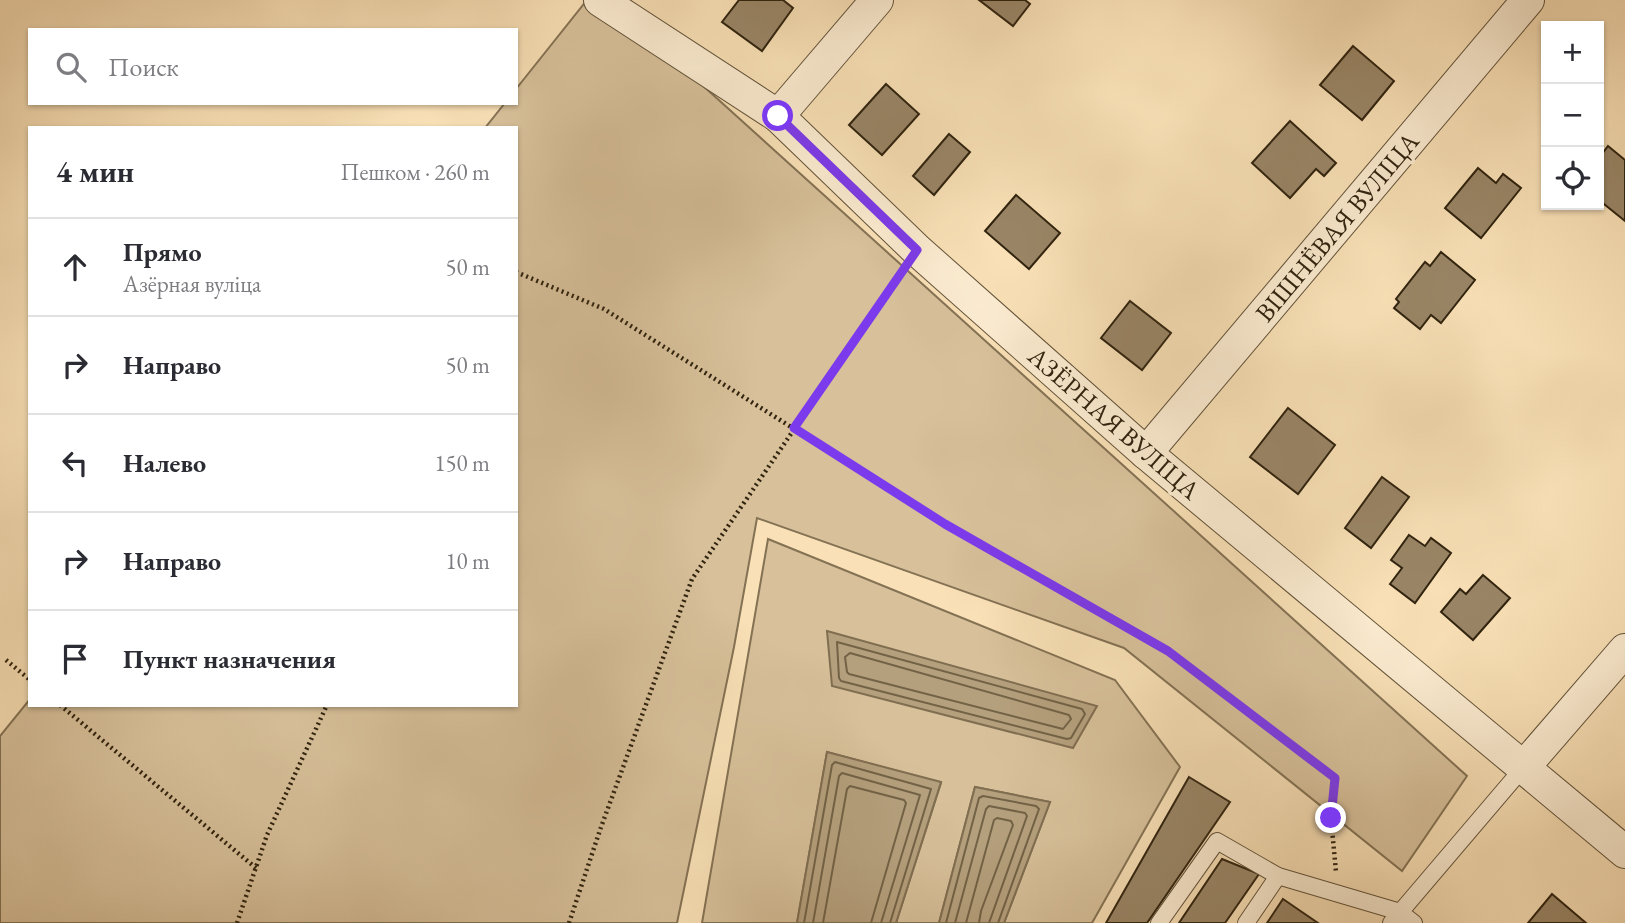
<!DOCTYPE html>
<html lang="ru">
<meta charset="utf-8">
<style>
:root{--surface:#fff;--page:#f2f2f3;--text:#2b2b33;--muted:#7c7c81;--line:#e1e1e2}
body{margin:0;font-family:"EB Garamond",serif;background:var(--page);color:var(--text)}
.controls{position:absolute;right:21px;top:21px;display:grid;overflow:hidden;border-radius:0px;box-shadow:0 2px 5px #0004}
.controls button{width:63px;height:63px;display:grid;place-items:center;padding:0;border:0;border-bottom:2px solid var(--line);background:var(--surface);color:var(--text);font:35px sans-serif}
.stop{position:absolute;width:21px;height:21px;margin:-16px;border:5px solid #7c3aed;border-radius:50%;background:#fff}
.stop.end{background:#7c3aed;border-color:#fff;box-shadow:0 2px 7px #0008}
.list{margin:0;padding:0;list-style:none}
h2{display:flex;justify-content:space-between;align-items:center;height:91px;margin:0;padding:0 28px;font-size:30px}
h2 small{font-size:23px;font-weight:400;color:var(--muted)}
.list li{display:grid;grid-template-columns:46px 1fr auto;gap:21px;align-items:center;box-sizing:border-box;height:98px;padding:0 28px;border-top:2px solid var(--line)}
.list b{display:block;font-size:26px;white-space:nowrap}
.list p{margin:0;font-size:23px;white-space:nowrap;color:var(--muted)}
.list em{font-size:23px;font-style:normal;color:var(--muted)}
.icon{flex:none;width:38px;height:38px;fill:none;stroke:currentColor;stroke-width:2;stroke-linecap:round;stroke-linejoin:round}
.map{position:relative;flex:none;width:1625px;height:923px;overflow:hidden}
.search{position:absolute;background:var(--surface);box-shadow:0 2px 5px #0004;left:28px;top:28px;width:490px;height:77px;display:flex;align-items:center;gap:18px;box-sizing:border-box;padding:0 24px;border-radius:0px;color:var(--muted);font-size:26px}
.panel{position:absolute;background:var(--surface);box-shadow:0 2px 5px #0004;left:28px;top:126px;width:490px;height:581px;border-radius:0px}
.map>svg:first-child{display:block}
</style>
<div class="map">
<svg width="1625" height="923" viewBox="0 0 1625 923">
<rect width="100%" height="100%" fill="#f9e0b6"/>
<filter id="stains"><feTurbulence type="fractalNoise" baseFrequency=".00286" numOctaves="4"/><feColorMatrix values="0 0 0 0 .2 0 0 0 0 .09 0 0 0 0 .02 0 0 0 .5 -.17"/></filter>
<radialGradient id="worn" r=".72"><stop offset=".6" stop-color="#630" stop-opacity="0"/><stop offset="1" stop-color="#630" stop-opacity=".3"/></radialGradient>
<g fill="#d7c09a" stroke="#847254" stroke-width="2">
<polygon points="587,0 608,0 1467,776 1402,871 1124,648 757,518 734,647 677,923 0,923 0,736 30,699 30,705 516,705 516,128 485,128 505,103 516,103 516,89"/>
<polygon points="768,539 1115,680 1180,767 1092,923 1004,923 1050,802 975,787 939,923 896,923 941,783 827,752 797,923 702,923"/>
</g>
<g fill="#b5a07d" stroke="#806e51" stroke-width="2">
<polygon points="827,631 1097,706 1073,748 832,686"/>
<polygon points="827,752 941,782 896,923 797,923"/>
<polygon points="975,787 1050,802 1004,923 939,923"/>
</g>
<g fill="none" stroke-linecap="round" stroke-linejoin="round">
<g stroke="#726246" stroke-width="2">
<polygon points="837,642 1082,709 1085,714 1071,738 1067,739 841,681 839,678"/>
<polygon points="850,653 1069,715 1071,719 1063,729 849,674 847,672 845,657"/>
<polyline points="804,923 832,765 835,762 931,789 890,923"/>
<polyline points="813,923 839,776 842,773 920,795 881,923"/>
<polyline points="823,923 847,789 850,786 904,800 906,803 871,923"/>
<polyline points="946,923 979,798 983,796 1036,806 1039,809 998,923"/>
<polyline points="955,923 986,809 989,806 1025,813 1027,816 989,923"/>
<polyline points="966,923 994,820 997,818 1011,821 1013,825 981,911 979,923"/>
</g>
</g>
<g fill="#998566" stroke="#30230f" stroke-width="2">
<polygon points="739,0 783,0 793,8 762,51 722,22"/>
<polygon points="979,0 1025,0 1030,4 1013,26"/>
<polygon points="1353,46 1394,81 1362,120 1320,85"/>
<polygon points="886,84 919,114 882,155 849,125"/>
<polygon points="1290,121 1336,163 1324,176 1316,169 1290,198 1252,163"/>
<polygon points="949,134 970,152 934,195 913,176"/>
<polygon points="1608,146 1625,160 1625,221 1599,200 1599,158"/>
<polygon points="1478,168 1496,183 1503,174 1521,188 1481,238 1445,208"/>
<polygon points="1016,195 1060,233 1029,269 985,231"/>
<polygon points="1441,252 1475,280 1441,323 1431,315 1420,329 1394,308 1399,302 1396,299 1425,262 1430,266"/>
<polygon points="1130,301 1171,333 1142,370 1101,338"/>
<polygon points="1288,408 1335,445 1298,494 1250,457"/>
<polygon points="1382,477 1409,497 1371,548 1345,528"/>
<polygon points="1409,535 1425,546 1431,538 1451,553 1415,603 1390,584 1402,568 1391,560"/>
<polygon points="1483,575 1510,598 1473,640 1441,612 1460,589 1466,594"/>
<polygon points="1189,777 1230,802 1147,923 1106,923"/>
<polygon points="1222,859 1259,874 1225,923 1179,923"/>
<polygon points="1552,894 1586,923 1528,923"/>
<polygon points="1283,899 1318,923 1267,923"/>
</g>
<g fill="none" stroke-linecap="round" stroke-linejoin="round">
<g stroke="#625239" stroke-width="18">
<g id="service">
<polyline points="1159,923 1217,841 1278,876 1400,912 1414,923"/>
<polyline points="1246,923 1278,876"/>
<polyline points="1391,923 1523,768"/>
</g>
</g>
<g stroke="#625239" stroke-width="34">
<g id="minor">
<polyline points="600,0 778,116 917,250 1146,453 1625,852"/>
<polyline points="778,116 877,0"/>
<polyline points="1146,453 1528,0"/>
<polyline points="1523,768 1625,650"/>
</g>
</g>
<g stroke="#30230f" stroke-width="4.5" stroke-dasharray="2 3.5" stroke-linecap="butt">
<polyline points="516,272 604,309 945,524 1168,651 1335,778 1331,818 1336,872"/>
<polyline points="6,660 30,680"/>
<polyline points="60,705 256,868"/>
<polyline points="237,923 267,835 327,705"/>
<polyline points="569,923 600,830 692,579 900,274"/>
</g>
<use href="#service" stroke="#fbebd0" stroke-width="16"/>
<use href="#minor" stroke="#fbebd0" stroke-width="32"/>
</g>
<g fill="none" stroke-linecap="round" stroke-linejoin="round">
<polyline stroke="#7c3aed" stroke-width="9" points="778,116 917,250 794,428 945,524 1168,651 1335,778 1331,818"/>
</g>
<g text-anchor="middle" stroke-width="7" stroke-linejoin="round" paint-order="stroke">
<g font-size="26" fill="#30230f" stroke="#fbebd0">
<text transform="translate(1337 227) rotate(-50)" y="9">ВІШНЁВАЯ ВУЛІЦА</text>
<text transform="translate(1114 423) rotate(41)" y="9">АЗЁРНАЯ ВУЛІЦА</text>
</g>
</g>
<rect width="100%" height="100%" filter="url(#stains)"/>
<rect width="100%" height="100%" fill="url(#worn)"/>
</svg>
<div class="controls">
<button>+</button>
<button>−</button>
<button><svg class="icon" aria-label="locate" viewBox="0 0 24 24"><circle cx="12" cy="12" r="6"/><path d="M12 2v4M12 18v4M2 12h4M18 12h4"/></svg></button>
</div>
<div class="stop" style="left:778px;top:116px"></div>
<div class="stop end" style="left:1331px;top:818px"></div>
<div class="search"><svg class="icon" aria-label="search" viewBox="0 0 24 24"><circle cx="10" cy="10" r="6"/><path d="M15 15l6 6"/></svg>Поиск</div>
<section class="panel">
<h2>4 мин<small>Пешком · 260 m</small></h2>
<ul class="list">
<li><svg class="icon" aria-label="ahead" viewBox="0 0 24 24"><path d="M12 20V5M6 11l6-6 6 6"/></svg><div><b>Прямо</b><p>Азёрная вуліца</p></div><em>50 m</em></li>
<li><svg class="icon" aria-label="right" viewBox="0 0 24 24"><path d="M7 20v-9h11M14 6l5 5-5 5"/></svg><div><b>Направо</b></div><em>50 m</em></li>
<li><svg class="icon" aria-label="left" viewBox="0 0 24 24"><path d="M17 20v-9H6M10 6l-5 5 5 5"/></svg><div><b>Налево</b></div><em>150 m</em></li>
<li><svg class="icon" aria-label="right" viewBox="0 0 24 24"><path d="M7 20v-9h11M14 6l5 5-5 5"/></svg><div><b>Направо</b></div><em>10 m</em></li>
<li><svg class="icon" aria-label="arrive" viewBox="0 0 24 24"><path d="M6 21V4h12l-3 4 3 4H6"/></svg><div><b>Пункт назначения</b></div></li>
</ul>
</section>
</div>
